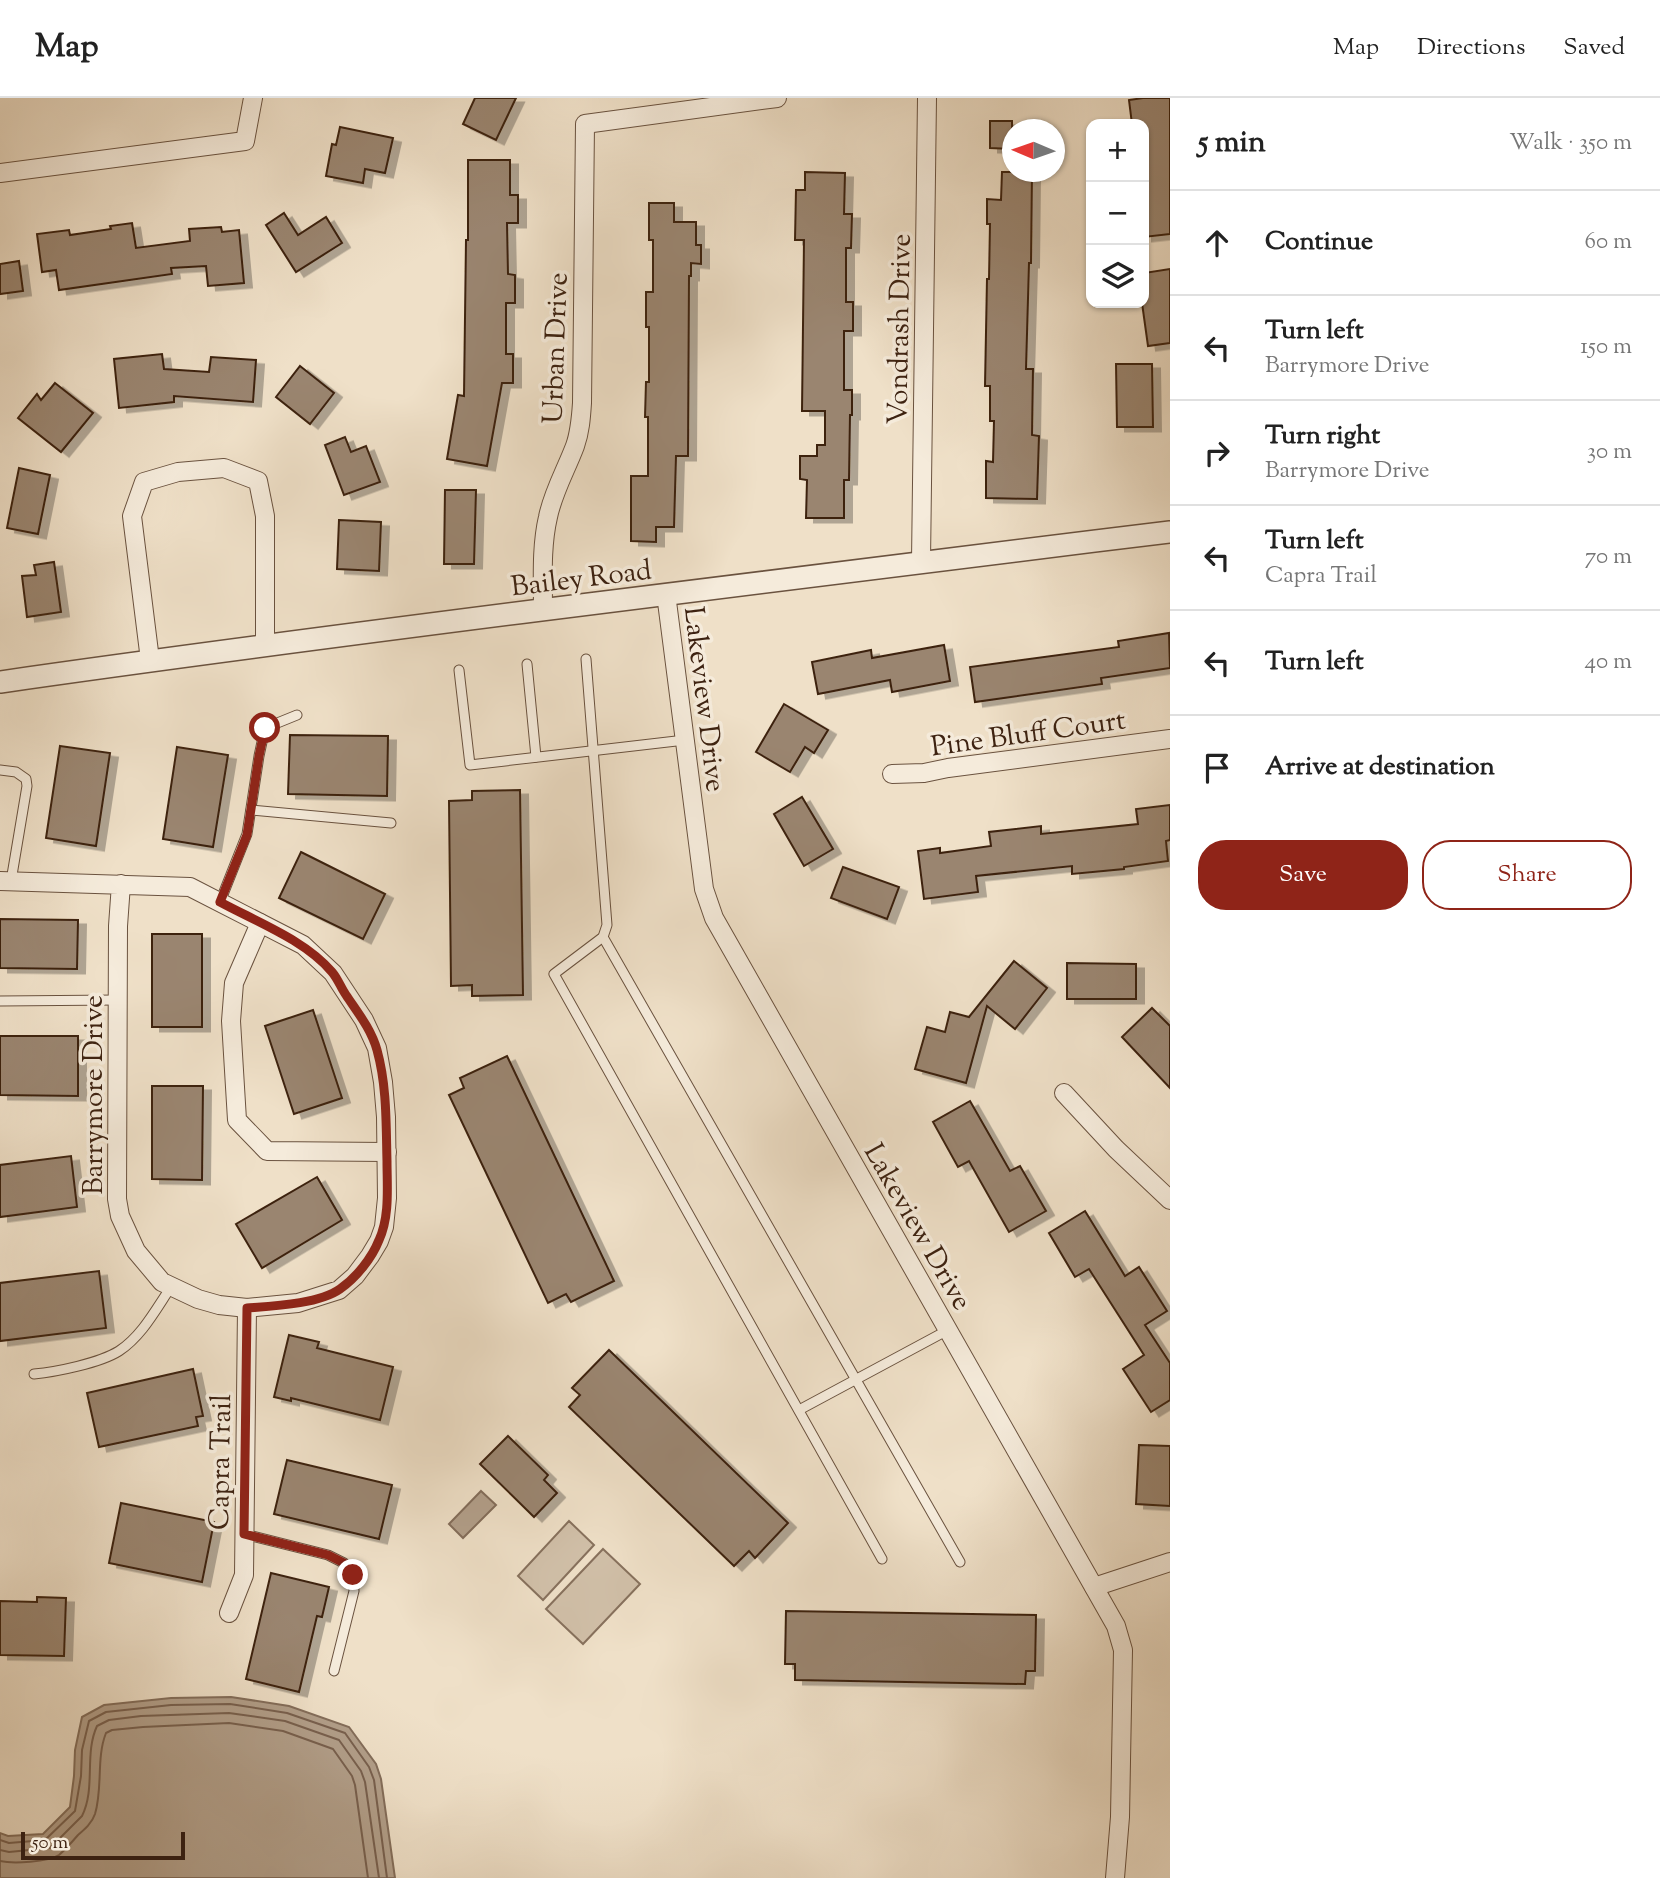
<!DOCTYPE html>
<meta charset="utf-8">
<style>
:root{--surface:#fff;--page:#f6f6f6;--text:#222;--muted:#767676;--line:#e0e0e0;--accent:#8f2418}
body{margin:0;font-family:"Sorts Mill Goudy",serif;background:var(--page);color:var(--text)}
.controls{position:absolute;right:21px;top:21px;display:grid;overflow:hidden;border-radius:14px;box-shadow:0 2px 5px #0004}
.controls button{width:63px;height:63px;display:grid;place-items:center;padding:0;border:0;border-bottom:2px solid var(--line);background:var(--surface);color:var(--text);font:35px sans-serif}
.compass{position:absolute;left:1002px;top:21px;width:63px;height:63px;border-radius:50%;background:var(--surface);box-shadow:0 2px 5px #0004;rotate:272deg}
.scale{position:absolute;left:21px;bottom:18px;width:164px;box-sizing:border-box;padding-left:7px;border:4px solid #3d2211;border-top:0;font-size:19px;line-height:24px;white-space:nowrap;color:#3d2211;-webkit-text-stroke:5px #f5ebdb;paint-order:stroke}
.stop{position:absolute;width:21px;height:21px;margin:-16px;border:5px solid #8f2418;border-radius:50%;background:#fff}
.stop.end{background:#8f2418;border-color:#fff;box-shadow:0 2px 7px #0008}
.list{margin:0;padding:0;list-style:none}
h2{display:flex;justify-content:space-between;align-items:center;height:91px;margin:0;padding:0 28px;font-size:30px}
h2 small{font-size:23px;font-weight:400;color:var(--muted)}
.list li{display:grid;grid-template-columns:46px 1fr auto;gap:21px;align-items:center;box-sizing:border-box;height:105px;padding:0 28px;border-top:2px solid var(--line)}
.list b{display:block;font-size:26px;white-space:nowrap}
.list p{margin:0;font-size:23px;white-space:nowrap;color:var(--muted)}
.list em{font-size:23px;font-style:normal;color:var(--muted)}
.actions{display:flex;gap:14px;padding:21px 28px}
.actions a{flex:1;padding:16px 0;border:2px solid var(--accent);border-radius:28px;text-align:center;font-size:24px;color:var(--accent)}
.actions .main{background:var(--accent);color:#fff}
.icon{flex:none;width:38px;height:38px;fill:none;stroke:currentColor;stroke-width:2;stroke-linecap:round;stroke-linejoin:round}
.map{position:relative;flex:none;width:1170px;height:1780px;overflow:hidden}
header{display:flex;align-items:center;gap:42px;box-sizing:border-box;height:98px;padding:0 35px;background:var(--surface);border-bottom:2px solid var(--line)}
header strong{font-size:33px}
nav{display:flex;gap:38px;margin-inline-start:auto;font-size:24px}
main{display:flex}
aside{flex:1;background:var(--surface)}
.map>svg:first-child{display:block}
</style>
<header>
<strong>Map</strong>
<nav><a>Map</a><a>Directions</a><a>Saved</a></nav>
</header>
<main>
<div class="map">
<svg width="1170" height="1780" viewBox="0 0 1170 1780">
<defs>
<filter id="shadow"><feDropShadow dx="8" dy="4.5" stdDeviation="0" flood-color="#0004"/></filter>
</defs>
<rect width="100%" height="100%" fill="#efe0c8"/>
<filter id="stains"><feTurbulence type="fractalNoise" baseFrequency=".00286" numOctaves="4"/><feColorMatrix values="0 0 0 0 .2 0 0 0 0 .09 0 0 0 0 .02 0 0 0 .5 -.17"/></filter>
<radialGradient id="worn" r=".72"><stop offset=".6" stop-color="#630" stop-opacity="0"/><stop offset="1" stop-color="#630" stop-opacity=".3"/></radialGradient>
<g fill="#d1c0a9" stroke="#87715d" stroke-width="2">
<polygon points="569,1423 594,1447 543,1502 518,1478"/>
<polygon points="603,1451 640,1486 583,1546 546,1511"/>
</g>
<g fill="#b29f8a" stroke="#836d5a" stroke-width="2">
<polygon points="481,1393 496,1407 463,1440 449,1426"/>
<polygon points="231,1599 289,1608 349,1629 376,1666 381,1681 395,1780 0,1780 0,1735 8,1738 43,1736 70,1709 74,1678 75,1652 82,1619 104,1607 171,1600"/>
</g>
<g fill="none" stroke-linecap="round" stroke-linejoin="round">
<g stroke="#78604e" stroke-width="2">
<polyline points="0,1742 9,1745 45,1742 75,1713 81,1678 82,1652 89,1623 106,1614 171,1607 230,1606 287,1615 345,1635 369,1669 374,1682 387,1780"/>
<path d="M 0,1752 L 9,1754 L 50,1750 L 82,1718 C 96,1690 84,1656 97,1628 L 109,1622 L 141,1618 L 229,1615 L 285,1623 L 339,1642 L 361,1673 L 365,1684 L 379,1780"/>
<path d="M 0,1763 C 13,1766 48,1764 59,1757 C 66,1751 72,1744 78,1737 C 85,1731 92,1725 95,1716 C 103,1690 96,1660 106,1635 L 112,1632 L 143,1629 L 229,1625 L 283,1633 L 333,1651 L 352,1678 L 355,1687 L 368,1780"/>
</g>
</g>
<g fill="#9a8570" stroke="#3d2211" stroke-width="2" filter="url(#shadow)">
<polygon points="475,0 516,0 496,42 463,26"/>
<polygon points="1143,0 1170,0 1170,136 1144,139 1144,26 1132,26 1129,2"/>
<polygon points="990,23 1012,23 1012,51 990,50"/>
<polygon points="340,29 393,40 385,75 365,71 363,85 326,78 332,46 336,47"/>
<polygon points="468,62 510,62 510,97 518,97 518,125 507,125 508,176 515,177 515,205 506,205 506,256 513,256 513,285 502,285 487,368 447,361 458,297 464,298 466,142 468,142"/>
<polygon points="805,74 845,75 844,116 852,116 851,150 846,150 846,204 853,204 853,233 844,233 844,292 852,292 852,317 850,317 849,382 844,382 844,420 806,420 807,382 800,381 800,358 817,358 817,347 825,347 825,313 802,313 804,142 795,142 796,92 805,92"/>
<polygon points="1002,74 1032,74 1031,165 1029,165 1026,271 1033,271 1032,337 1039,338 1037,401 986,400 986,363 993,364 994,323 990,323 990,288 985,288 987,181 989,181 990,126 987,126 987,101 1001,102"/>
<polygon points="649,105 674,105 674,124 696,124 696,147 701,147 701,166 691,165 691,178 689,178 688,358 676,358 674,429 656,429 656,444 631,443 631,378 648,378 648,319 645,319 646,284 649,284 649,229 646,229 646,194 653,194 653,142 649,142"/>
<polygon points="284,115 298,137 326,119 342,145 296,174 266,127"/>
<polygon points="132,125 136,150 190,143 189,131 221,129 222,134 239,132 244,185 208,188 206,168 171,170 172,176 59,192 56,172 42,174 37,136 69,132 70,137 111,131 110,128"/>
<polygon points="19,163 23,193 0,196 0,166"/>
<polygon points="1170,171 1170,245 1148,248 1142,205 1144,205 1144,175"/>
<polygon points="162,256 164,271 209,274 211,259 256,262 253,304 174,298 174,304 119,310 114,261"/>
<polygon points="1116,266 1152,266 1153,329 1117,329"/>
<polygon points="300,268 334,295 310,326 276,299"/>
<polygon points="55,285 93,315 61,354 18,320 37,296 41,302"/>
<polygon points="345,339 351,354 366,348 380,384 344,397 325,347"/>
<polygon points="19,370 50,377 38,436 7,430"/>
<polygon points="445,392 476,392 474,466 444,466"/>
<polygon points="339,422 381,424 379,473 337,471"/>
<polygon points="54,464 61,514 27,519 22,478 36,477 34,467"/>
<polygon points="1169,535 1170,570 1101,580 1102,586 975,604 970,569 1119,549 1118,543"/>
<polygon points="944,547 950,583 892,594 890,582 818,596 812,564 871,552 872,560"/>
<polygon points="784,606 828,632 814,655 805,649 790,674 756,654"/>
<polygon points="290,637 388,638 387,698 288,696"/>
<polygon points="60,648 110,655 96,748 46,740"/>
<polygon points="177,649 228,657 213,749 163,741"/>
<polygon points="520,692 523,897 472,898 472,887 451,888 449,703 472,702 472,693"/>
<polygon points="802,699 833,751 804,768 774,716"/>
<polygon points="1170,707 1170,742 1166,743 1168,763 1124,769 1124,771 1072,776 1072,768 976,778 978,794 924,801 918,753 940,750 940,755 991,748 989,734 1041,728 1041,736 1138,726 1136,711"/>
<polygon points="301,754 385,796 363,841 279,800"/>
<polygon points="843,769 899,789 887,821 831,800"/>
<polygon points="0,821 78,822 77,871 0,870"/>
<rect x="152" y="836" width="50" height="93"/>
<polygon points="1014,863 1047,890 1015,931 987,908 966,985 915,971 927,929 945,934 950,914 969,919"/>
<polygon points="1067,865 1136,866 1136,901 1067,901"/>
<polygon points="1152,910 1170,928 1170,990 1122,939"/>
<polygon points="313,912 342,1000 294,1016 265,928"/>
<polygon points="0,938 78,938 78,998 0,997"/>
<polygon points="507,958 614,1183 571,1204 566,1196 548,1205 449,997 464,990 460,980"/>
<polygon points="152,988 203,988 202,1082 152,1081"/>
<polygon points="970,1003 1010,1073 1020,1068 1046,1113 1009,1134 969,1063 958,1069 933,1024"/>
<polygon points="71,1058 77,1109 0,1119 0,1067"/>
<polygon points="317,1079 342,1122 262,1170 236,1126"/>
<polygon points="1085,1113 1125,1178 1139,1169 1167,1213 1145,1227 1170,1265 1170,1302 1151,1314 1123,1271 1144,1257 1089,1171 1075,1179 1049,1135"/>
<polygon points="99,1173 106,1230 0,1243 0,1185"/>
<polygon points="289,1237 319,1244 317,1250 393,1269 380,1322 291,1300 291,1303 274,1299"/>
<polygon points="609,1252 788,1425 755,1460 749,1453 734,1468 569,1309 580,1297 572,1290"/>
<polygon points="193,1271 203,1318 196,1319 198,1328 99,1349 87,1295"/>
<polygon points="508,1338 548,1377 544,1382 557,1395 534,1419 480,1366"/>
<polygon points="1139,1347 1170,1348 1170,1408 1136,1406"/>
<polygon points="287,1362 392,1387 379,1441 274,1416"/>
<polygon points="121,1405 214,1424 202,1484 109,1465"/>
<polygon points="271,1475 329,1489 322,1519 317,1518 299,1594 246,1581"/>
<polygon points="37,1499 66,1500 64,1558 0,1557 0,1503 37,1504"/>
<polygon points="786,1513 1036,1517 1035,1573 1026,1573 1025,1586 795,1582 795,1566 785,1566"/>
</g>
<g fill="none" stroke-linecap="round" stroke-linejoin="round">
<g stroke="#6a523f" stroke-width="11">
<g id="service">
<polyline points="586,561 607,827 603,839 554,876 882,1461"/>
<polyline points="527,566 536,659"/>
<polyline points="459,572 470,667 685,642"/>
<polyline points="0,672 16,674 26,681 27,688 11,783"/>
<polyline points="251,712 391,725"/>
<polyline points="220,804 247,736 259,658 265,630 297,617"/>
<polyline points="603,839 960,1464"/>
<polyline points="0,903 118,902"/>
<path d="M 34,1276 C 56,1274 100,1265 119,1253 C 142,1238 156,1211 171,1189"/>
<polyline points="799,1312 948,1232"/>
<polyline points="244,1436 328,1457 344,1465 353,1477 354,1493 334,1573"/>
</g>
</g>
<g stroke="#6a523f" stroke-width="20">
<g id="minor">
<polyline points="0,75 245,43 253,0"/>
<polyline points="921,463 927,0"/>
<polyline points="666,496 704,791 714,820 1116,1528 1123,1552 1120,1719 1115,1780"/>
<path d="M 543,512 C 543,481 541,449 548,419 C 553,394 566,372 575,348 C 580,334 581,320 582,305 L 585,26 L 777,0"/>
<polyline points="150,562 132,418 144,384 178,374 224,370 258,383 265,418 265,547"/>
<polyline points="892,676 924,675 948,670 1170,641"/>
<polyline points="0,783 190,789 303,847 333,875 364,922 377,950 383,984 386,1019 387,1100 384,1129 379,1143 370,1158 355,1178 339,1192 298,1205 247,1210 219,1207 198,1201 162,1184 136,1153 120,1118 117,1101 118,828 121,786"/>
<polyline points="260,825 234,885 231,923 237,1022 267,1053 387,1054"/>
<polyline points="1064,995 1116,1051 1170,1102"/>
<polyline points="1094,1489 1170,1464"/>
<polyline points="229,1515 244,1477 247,1210"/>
</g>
</g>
<g stroke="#6a523f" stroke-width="24">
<path id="tertiary" d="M 0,584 C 180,558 360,535 541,512 C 750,485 960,459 1170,434"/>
</g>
<use href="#service" stroke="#f5ebdb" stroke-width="9"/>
<use href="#minor" stroke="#f5ebdb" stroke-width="18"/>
<use href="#tertiary" stroke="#f5ebdb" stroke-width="21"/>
</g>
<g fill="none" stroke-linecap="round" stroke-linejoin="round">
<path stroke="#8f2418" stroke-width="9" d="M 265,630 L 259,658 L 247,737 L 220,804 C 257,824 305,842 332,874 C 338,881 341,890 346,897 C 358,915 371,931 377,952 C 387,988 386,1026 387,1063 C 387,1089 390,1118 379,1142 C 372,1160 356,1180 340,1191 C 319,1206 273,1208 247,1210 L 244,1436 L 328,1457 L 344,1465 L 353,1477"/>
</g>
<g text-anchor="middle" stroke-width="7" stroke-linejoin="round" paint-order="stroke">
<g font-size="28" fill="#3d2211" stroke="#f5ebdb">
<text transform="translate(898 231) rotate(-89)" y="10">Vondrash Drive</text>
<text transform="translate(554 250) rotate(-88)" y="10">Urban Drive</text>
<text transform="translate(581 479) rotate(-7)" y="10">Bailey Road</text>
<text transform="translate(706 601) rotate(83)" y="10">Lakeview Drive</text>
<text transform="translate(1028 634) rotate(-8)" y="10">Pine Bluff Court</text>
<text transform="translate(92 997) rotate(-90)" y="10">Barrymore Drive</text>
<text transform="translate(919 1128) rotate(60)" y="10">Lakeview Drive</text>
<text transform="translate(219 1364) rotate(-89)" y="10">Capra Trail</text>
</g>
</g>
<rect width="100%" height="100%" filter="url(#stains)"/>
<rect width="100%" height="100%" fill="url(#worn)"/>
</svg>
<div class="controls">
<button>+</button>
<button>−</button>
<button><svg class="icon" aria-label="layers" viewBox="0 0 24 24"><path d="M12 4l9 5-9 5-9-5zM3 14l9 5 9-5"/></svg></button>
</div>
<svg class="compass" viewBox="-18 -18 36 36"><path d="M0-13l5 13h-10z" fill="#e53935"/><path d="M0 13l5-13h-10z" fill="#767676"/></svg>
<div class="scale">50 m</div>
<div class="stop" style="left:265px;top:630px"></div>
<div class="stop end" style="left:353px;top:1477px"></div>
</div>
<aside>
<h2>5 min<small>Walk · 350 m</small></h2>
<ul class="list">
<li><svg class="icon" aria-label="ahead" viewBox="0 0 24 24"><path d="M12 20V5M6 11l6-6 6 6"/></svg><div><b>Continue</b></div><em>60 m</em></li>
<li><svg class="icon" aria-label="left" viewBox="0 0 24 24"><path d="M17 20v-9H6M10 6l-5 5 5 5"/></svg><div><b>Turn left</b><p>Barrymore Drive</p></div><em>150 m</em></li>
<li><svg class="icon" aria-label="right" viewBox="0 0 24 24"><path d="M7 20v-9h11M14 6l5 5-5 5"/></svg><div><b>Turn right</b><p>Barrymore Drive</p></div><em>30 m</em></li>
<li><svg class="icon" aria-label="left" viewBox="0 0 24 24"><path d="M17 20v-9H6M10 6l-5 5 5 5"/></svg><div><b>Turn left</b><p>Capra Trail</p></div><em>70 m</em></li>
<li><svg class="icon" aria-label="left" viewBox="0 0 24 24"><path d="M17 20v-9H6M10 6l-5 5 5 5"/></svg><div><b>Turn left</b></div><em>40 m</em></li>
<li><svg class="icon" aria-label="arrive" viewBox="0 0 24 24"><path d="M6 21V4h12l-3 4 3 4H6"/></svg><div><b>Arrive at destination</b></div></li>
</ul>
<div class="actions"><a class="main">Save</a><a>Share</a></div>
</aside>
</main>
